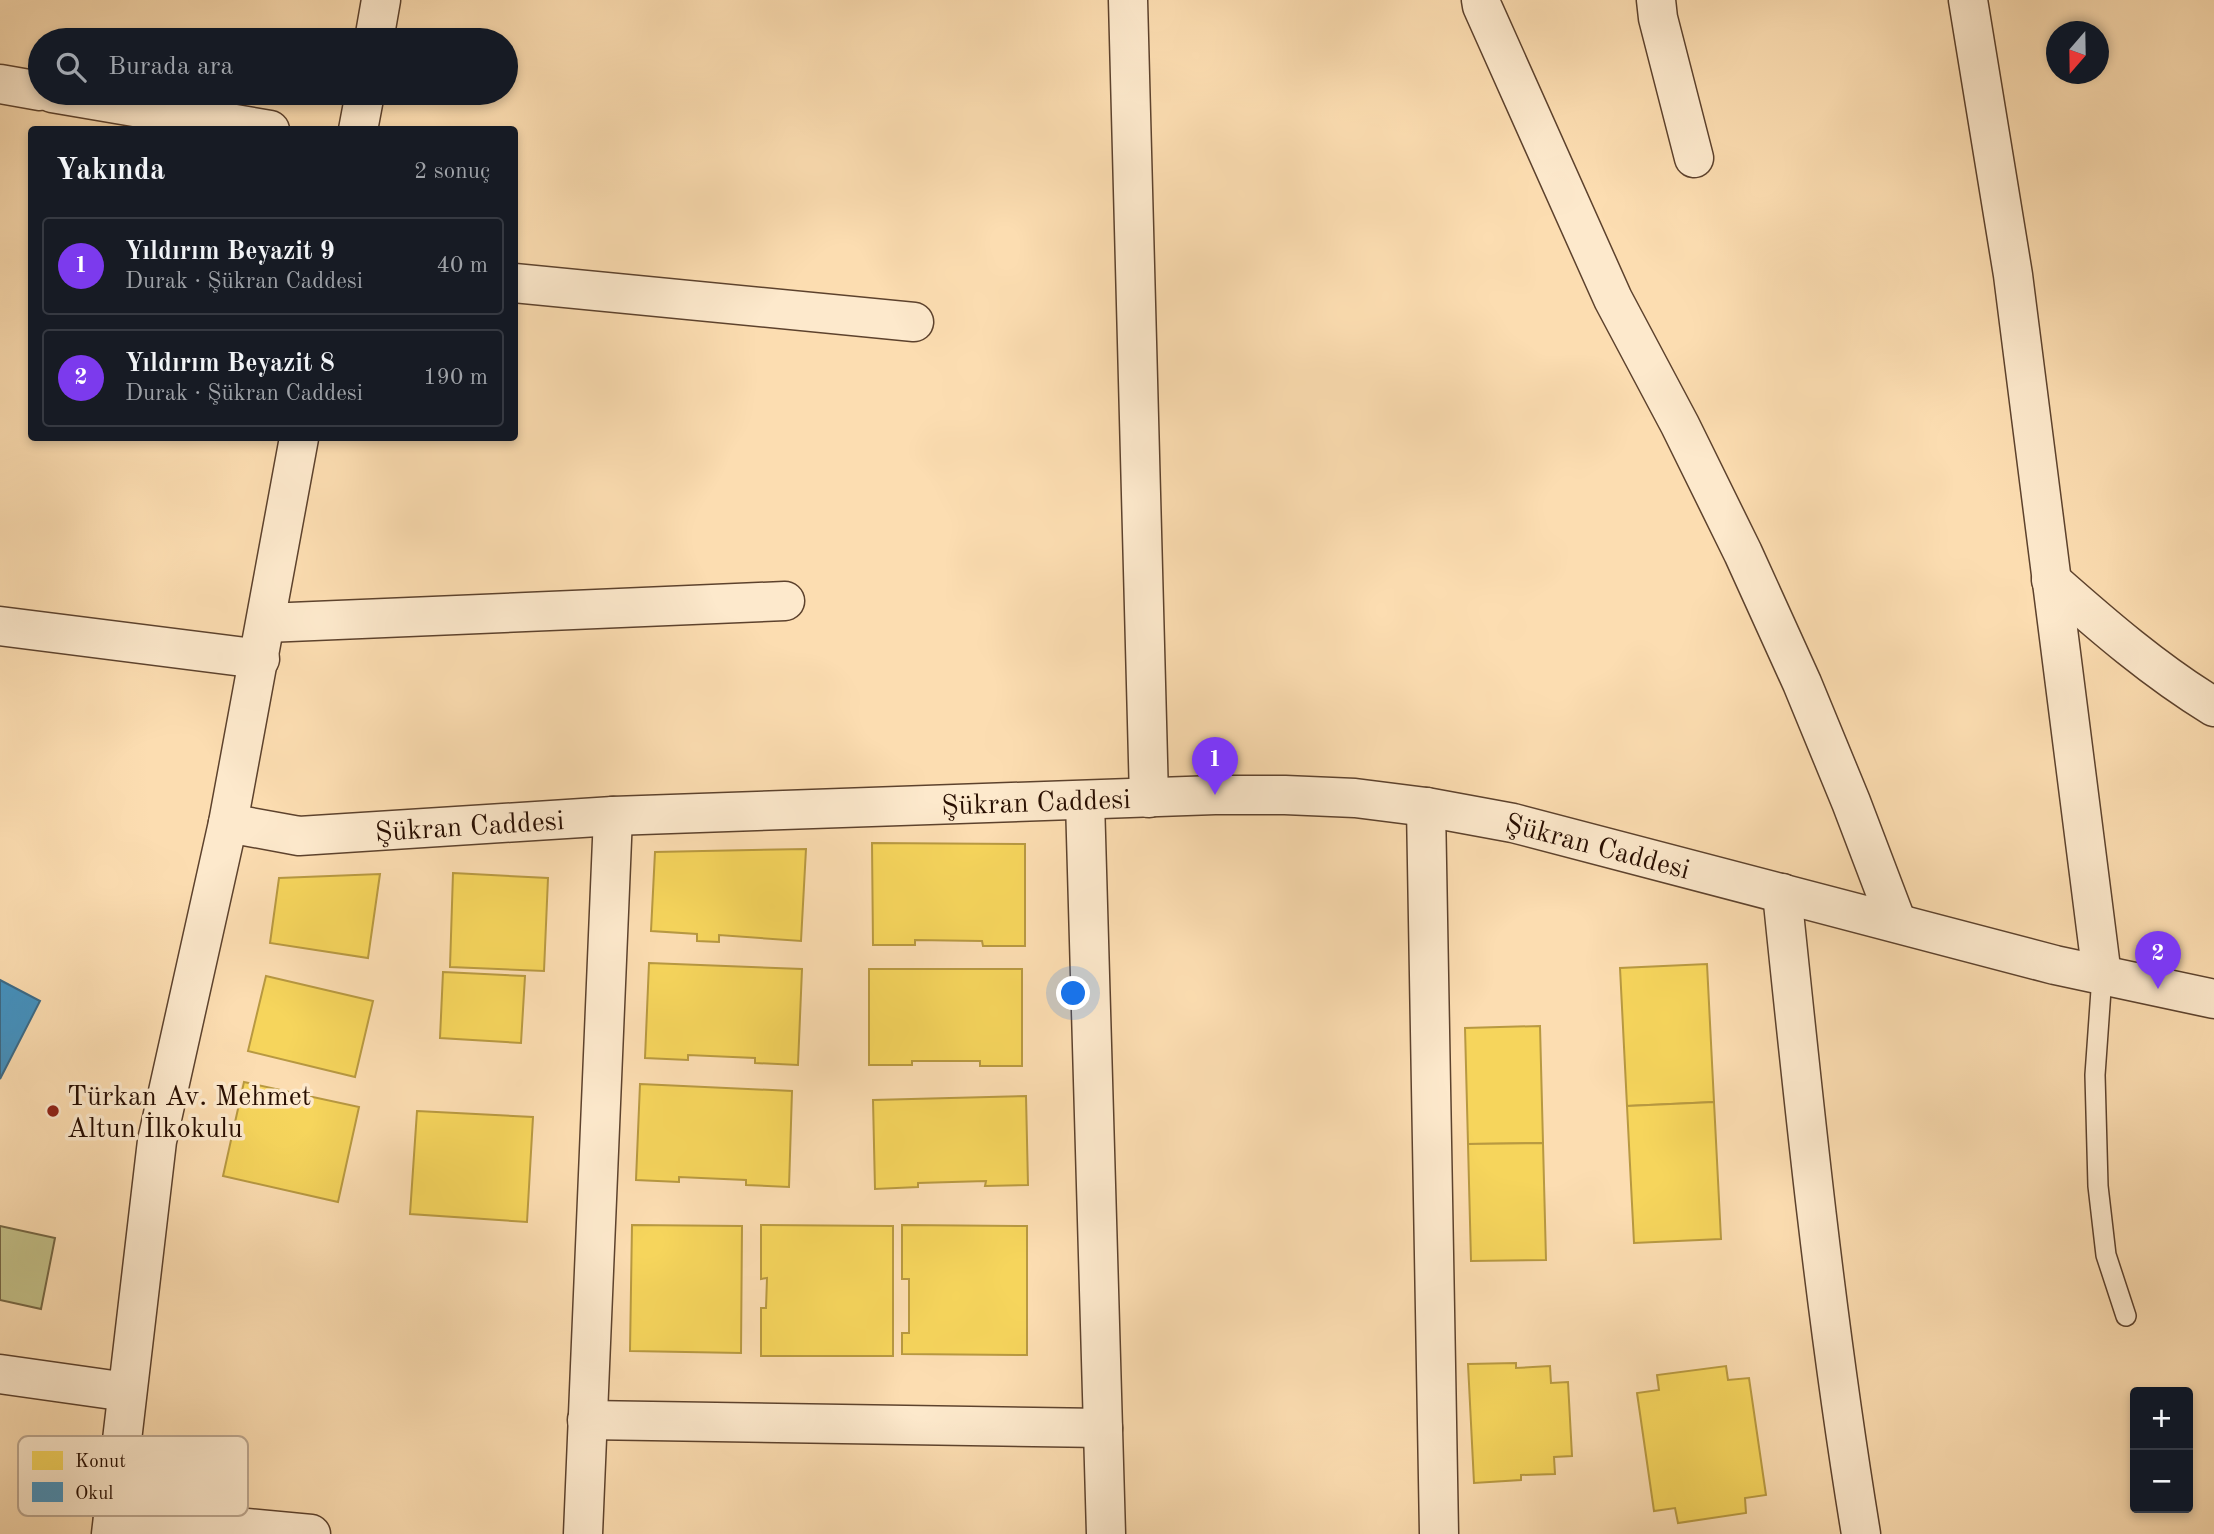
<!DOCTYPE html>
<html lang="tr">
<meta charset="utf-8">
<style>
:root{--surface:#171b24;--page:#20242c;--text:#f1f3f6;--muted:#9ea1a6;--line:#363941;--accent:#7c3aed}
body{margin:0;font-family:"Old Standard TT",serif;background:var(--page);color:var(--text)}
.controls{position:absolute;right:21px;bottom:21px;display:grid;overflow:hidden;border-radius:7px;box-shadow:0 4px 10px #0003}
.controls button{width:63px;height:63px;display:grid;place-items:center;padding:0;border:0;border-bottom:2px solid var(--line);background:var(--surface);color:var(--text);font:35px sans-serif}
.compass{position:absolute;left:2046px;top:21px;width:63px;height:63px;border-radius:50%;background:var(--surface);box-shadow:0 4px 10px #0003;rotate:200deg}
.you{position:absolute;left:1074px;top:994px;width:24px;height:24px;margin:-18px;border:5px solid #fff;border-radius:50%;background:#1a73e8;box-shadow:0 0 0 10px #1a73e833}
.badge{display:grid;place-items:center;width:46px;height:46px;border-radius:50%;background:var(--accent);color:#fff;font-size:23px;font-weight:700}
.pin{position:absolute;translate:-50% -58px;filter:drop-shadow(0 2px 4px #0008)}
.pin::after{content:'';position:absolute;top:37px;width:24px;height:21px;background:inherit;clip-path:polygon(0 0,100% 0,50% 100%)}
.list{margin:0;padding:0;list-style:none}
h2{display:flex;justify-content:space-between;align-items:center;height:91px;margin:0;padding:0 28px;font-size:30px}
h2 small{font-size:23px;font-weight:400;color:var(--muted)}
.list li{display:grid;grid-template-columns:46px 1fr auto;gap:21px;align-items:center;box-sizing:border-box;height:98px;margin:0 14px 14px;padding:0 14px;border:2px solid var(--line);border-radius:7px}
.list b{display:block;font-size:26px;white-space:nowrap}
.list p{margin:0;font-size:23px;white-space:nowrap;color:var(--muted)}
.list em{font-size:23px;font-style:normal;color:var(--muted)}
.icon{flex:none;width:38px;height:38px;fill:none;stroke:currentColor;stroke-width:2;stroke-linecap:round;stroke-linejoin:round}
.map{position:relative;flex:none;width:2214px;height:1534px;overflow:hidden}
.search{position:absolute;background:var(--surface);box-shadow:0 4px 10px #0003;left:28px;top:28px;width:490px;height:77px;display:flex;align-items:center;gap:18px;box-sizing:border-box;padding:0 24px;border-radius:38px;color:var(--muted);font-size:26px}
.panel{position:absolute;background:var(--surface);box-shadow:0 4px 10px #0003;left:28px;top:126px;width:490px;height:315px;border-radius:7px}
.map>svg:first-child{display:block}
</style>
<div class="map">
<svg width="2214" height="1534" viewBox="0 0 2214 1534">
<rect width="100%" height="100%" fill="#fcddb1"/>
<filter id="stains"><feTurbulence type="fractalNoise" baseFrequency=".00286" numOctaves="4"/><feColorMatrix values="0 0 0 0 .2 0 0 0 0 .09 0 0 0 0 .02 0 0 0 .5 -.17"/></filter>
<radialGradient id="worn" r=".72"><stop offset=".6" stop-color="#630" stop-opacity="0"/><stop offset="1" stop-color="#630" stop-opacity=".3"/></radialGradient>
<polygon fill="#c3c088" stroke="#766744" stroke-width="2" points="0,1226 55,1238 41,1309 0,1300"/>
<g fill="#f6d55c" stroke="#b89941" stroke-width="2">
<polygon points="872,843 1025,844 1025,946 983,946 982,941 915,940 915,945 873,945"/>
<polygon points="806,849 801,941 719,935 719,942 697,941 697,934 651,931 655,852"/>
<polygon points="453,873 548,878 544,971 450,967"/>
<polygon points="380,874 368,958 270,943 279,878"/>
<polygon points="649,963 802,969 798,1065 755,1063 755,1058 688,1055 688,1060 645,1058"/>
<polygon points="1707,964 1714,1102 1627,1106 1620,968"/>
<polygon points="869,969 1022,969 1022,1066 980,1066 980,1061 912,1061 912,1065 869,1065"/>
<polygon points="443,972 525,976 521,1043 440,1038"/>
<polygon points="266,976 373,1001 355,1077 248,1051"/>
<polygon points="1540,1026 1543,1143 1468,1144 1465,1028"/>
<polygon points="244,1082 359,1107 338,1202 223,1176"/>
<polygon points="640,1084 792,1091 789,1187 746,1185 746,1180 679,1177 679,1182 636,1180"/>
<polygon points="1026,1096 1028,1185 985,1186 986,1181 918,1183 918,1187 875,1189 873,1100"/>
<polygon points="1714,1102 1721,1239 1634,1243 1627,1106"/>
<polygon points="417,1111 533,1117 527,1222 410,1214"/>
<polygon points="1543,1143 1546,1260 1471,1261 1468,1144"/>
<polygon points="632,1225 742,1226 741,1353 630,1351"/>
<polygon points="761,1225 893,1226 893,1356 761,1356 761,1308 766,1308 767,1278 761,1279"/>
<polygon points="902,1225 1027,1226 1027,1355 902,1354 902,1333 909,1333 909,1279 902,1279"/>
<polygon points="1516,1363 1516,1368 1550,1366 1551,1383 1568,1382 1572,1456 1554,1457 1555,1474 1521,1475 1521,1480 1474,1483 1468,1364"/>
<polygon points="1726,1366 1728,1380 1749,1378 1766,1495 1745,1498 1746,1513 1678,1523 1675,1508 1654,1511 1637,1393 1659,1390 1657,1375"/>
</g>
<polygon fill="#4393c3" stroke="#3b6b89" stroke-width="2" points="0,980 40,1001 0,1079"/>
<g fill="none" stroke-linecap="round" stroke-linejoin="round">
<g stroke="#5d422d" stroke-width="22">
<polyline id="service" points="2102,976 2095,1075 2098,1186 2106,1255 2126,1316"/>
</g>
<g stroke="#5d422d" stroke-width="41">
<g id="minor">
<polyline points="1128,0 1149,798"/>
<polyline points="1481,0 1482,6 1613,299 1680,425 1743,553 1802,683 1851,802 1897,923"/>
<polyline points="1656,0 1658,18 1694,158"/>
<polyline points="1968,0 2013,275 2102,976"/>
<polyline points="0,84 40,91"/>
<polyline points="52,93 270,130"/>
<polyline points="514,283 914,322"/>
<path d="M 2051,580 C 2103,626 2155,671 2214,707"/>
<polyline points="266,623 785,601"/>
<polyline points="0,626 260,659"/>
<polyline points="1085,801 1106,1534"/>
<polyline points="1426,807 1439,1534"/>
<path d="M 1782,893 C 1804,1107 1826,1321 1861,1534"/>
<polyline points="0,1374 127,1392"/>
<polyline points="587,1420 1103,1428"/>
<polyline points="113,1515 311,1534"/>
<polyline points="583,1534 613,816"/>
</g>
</g>
<g stroke="#5d422d" stroke-width="41">
<g id="tertiary">
<polyline points="374,40 381,0"/>
<polyline points="358,130 365,93"/>
<path id="s1" d="M 228,823 L 299,836 L 613,816 L 1215,795 L 1285,795 L 1355,798 L 1426,807 L 1513,823 L 2055,965 L 2214,999"/>
<polyline points="111,1534 157,1141 228,823 299,438"/>
</g>
</g>
<use href="#service" stroke="#fde9cc" stroke-width="19"/>
<use href="#minor" stroke="#fde9cc" stroke-width="38"/>
<use href="#tertiary" stroke="#fde9cc" stroke-width="38"/>
</g>
<circle fill="#8f2418" stroke="#fde9cc" stroke-width="2.5" cx="53" cy="1111" r="7"/>
<g text-anchor="middle" stroke-width="7" stroke-linejoin="round" paint-order="stroke">
<g font-size="28" fill="#280e01" stroke="#fde9cc">
<text dy="10" stroke="none"><textPath href="#s1" startOffset="810">Şükran Caddesi</textPath></text>
<text dy="10" stroke="none"><textPath href="#s1" startOffset="243">Şükran Caddesi</textPath></text>
<text dy="10" stroke="none"><textPath href="#s1" startOffset="1377">Şükran Caddesi</textPath></text>
</g>
<g font-size="28" fill="#280e01" stroke="#fde9cc" text-anchor="start">
<text x="67" y="1105">Türkan Av. Mehmet<tspan x="67" dy="32">Altun İlkokulu</tspan></text>
</g>
</g>
<rect x="18" y="1436" width="230" height="80" rx="10" fill="#fde9cc" stroke="#bda78f" stroke-width="2"/>
<rect x="32" y="1451" width="31" height="19" fill="#f6d55c"/>
<rect x="32" y="1482" width="31" height="20" fill="#4393c3"/>
<g font-size="19" fill="#280e01">
<text x="75" y="1467">Konut</text>
<text x="75" y="1499">Okul</text>
</g>
<rect width="100%" height="100%" filter="url(#stains)"/>
<rect width="100%" height="100%" fill="url(#worn)"/>
</svg>
<div class="controls">
<button>+</button>
<button>−</button>
</div>
<svg class="compass" viewBox="-18 -18 36 36"><path d="M0-13l5 13h-10z" fill="#e53935"/><path d="M0 13l5-13h-10z" fill="#9ea1a6"/></svg>
<div class="you"></div>
<div class="pin badge" style="left:1215px;top:795px">1</div>
<div class="pin badge" style="left:2158px;top:989px">2</div>
<div class="search"><svg class="icon" aria-label="search" viewBox="0 0 24 24"><circle cx="10" cy="10" r="6"/><path d="M15 15l6 6"/></svg>Burada ara</div>
<section class="panel">
<h2>Yakında<small>2 sonuç</small></h2>
<ul class="list">
<li><span class="badge">1</span><div><b>Yıldırım Beyazit 9</b><p>Durak · Şükran Caddesi</p></div><em>40 m</em></li>
<li><span class="badge">2</span><div><b>Yıldırım Beyazit 8</b><p>Durak · Şükran Caddesi</p></div><em>190 m</em></li>
</ul>
</section>
</div>
